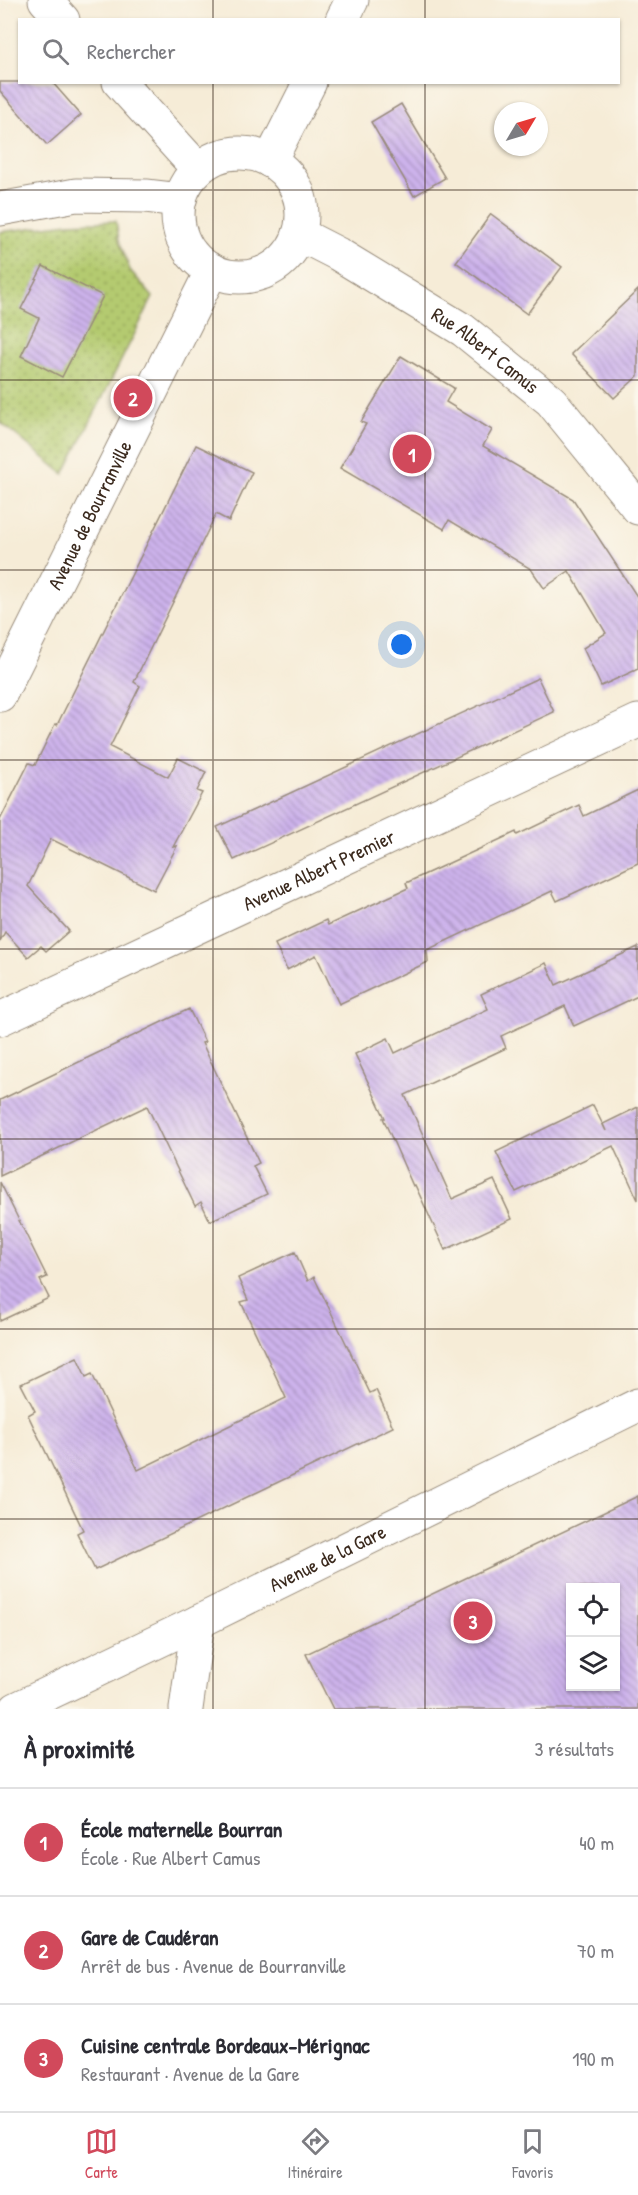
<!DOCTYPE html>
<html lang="fr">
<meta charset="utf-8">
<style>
:root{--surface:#fff;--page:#f2f2f3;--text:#2b2b33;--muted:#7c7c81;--line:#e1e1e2;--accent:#d1495b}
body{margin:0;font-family:"Patrick Hand",sans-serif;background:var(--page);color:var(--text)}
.controls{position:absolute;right:18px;bottom:18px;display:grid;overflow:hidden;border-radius:0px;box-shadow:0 2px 4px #0004}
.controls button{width:54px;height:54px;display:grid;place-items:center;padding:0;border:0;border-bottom:2px solid var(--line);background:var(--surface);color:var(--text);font:30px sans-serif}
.compass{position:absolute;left:494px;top:102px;width:54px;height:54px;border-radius:50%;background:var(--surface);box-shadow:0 2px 4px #0004;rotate:52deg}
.you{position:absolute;left:402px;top:645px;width:21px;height:21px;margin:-15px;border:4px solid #fff;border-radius:50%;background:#1a73e8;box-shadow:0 0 0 9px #1a73e833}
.badge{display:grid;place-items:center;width:39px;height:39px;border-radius:50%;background:var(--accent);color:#fff;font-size:20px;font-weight:700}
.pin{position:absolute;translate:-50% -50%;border:3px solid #fff;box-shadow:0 2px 6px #0006}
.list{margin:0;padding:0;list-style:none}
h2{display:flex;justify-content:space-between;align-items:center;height:78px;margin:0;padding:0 24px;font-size:26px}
h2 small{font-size:20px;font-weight:400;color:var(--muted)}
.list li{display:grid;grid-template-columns:39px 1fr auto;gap:18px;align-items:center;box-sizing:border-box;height:108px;padding:0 24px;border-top:2px solid var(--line)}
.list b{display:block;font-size:22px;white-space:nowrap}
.list p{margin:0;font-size:20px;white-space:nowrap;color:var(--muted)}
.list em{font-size:20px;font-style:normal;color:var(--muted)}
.icon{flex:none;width:33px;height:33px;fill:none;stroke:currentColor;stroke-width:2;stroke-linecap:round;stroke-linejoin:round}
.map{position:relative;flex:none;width:638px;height:1709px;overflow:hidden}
.search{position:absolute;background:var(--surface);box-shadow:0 2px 4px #0004;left:18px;right:18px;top:18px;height:66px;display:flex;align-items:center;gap:15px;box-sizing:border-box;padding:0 21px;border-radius:0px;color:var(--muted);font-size:22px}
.sheet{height:402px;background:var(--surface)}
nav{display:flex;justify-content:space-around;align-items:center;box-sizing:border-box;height:84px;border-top:2px solid var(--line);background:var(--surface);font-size:16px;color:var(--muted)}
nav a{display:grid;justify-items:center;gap:3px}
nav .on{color:var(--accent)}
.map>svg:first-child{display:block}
</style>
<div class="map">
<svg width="638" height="1709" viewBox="0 0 638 1709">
<defs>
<pattern id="garden-dots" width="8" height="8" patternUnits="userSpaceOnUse" patternTransform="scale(1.5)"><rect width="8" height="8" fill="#b4ca6f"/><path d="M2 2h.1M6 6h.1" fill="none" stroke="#94a45b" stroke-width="1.8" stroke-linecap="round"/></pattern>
<pattern id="building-back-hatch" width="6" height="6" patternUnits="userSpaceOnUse" patternTransform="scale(1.5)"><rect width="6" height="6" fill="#cdb3ec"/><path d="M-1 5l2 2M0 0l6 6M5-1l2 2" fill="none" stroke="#a892bf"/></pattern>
</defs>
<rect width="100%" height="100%" fill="#fbf7ec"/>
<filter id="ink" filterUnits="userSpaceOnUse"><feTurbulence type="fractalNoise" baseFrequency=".0167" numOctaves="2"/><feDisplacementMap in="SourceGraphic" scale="12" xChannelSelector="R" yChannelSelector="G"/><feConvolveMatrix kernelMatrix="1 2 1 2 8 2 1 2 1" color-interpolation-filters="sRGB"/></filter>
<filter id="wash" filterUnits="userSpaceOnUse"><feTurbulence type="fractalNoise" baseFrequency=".008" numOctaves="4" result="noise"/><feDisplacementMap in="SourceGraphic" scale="24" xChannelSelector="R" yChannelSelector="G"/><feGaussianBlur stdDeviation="1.35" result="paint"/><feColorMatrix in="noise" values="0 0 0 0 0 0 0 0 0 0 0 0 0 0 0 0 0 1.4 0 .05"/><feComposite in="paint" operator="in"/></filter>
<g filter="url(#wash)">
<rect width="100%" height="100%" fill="#f6ecd7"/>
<polygon fill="url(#garden-dots)" stroke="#787a46" stroke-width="1.5" points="116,221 119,240 130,270 153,297 64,474 0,422 0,232 69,223"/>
<g id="blocks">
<g fill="url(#building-back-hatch)" fill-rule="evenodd">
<polygon points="0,82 52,82 81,115 47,145 0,91"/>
<polygon points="401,104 445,178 414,196 371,122"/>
<polygon points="491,214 562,267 527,314 456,262"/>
<polygon points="43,266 103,296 62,377 21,356 39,318 21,309"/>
<polygon points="638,290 638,376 614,398 571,354"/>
<polygon points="401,356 454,388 446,402 492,430 483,446 573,499 638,598 638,669 601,686 583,648 606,633 569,571 544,588 531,569 449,520 444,529 340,468 366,424 361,422"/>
<polygon points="196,445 252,472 229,521 216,514 134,682 140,686 110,747 168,777 178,758 206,772 197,791 202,793 173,847 177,846 154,890 51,839 28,886 69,931 46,951 41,946 28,957 5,932 0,941 0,820 29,763 35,765 55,724 57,725"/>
<polygon points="538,678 554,712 234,860 217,827"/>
<polygon points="638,790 638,863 557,901 552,891 427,950 428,962 339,1004 316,955 287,970 275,944 326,920 328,925 408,888 406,883 516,832 517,835 579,805 584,816"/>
<polygon points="638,947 638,996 574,1026 565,1006 501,1036 506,1048 405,1095 452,1199 494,1180 512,1219 445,1250 415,1185 413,1186 383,1118 385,1118 355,1054 388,1038 395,1053 488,1009 481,994 546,963 556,985"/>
<polygon points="189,1009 205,1042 202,1043 259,1163 253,1166 267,1194 210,1221 201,1202 195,1206 147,1106 0,1176 0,1100"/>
<polygon points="593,1105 606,1131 603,1124 638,1107 638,1200 613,1146 516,1192 496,1152"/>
<polygon points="0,1182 47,1277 40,1280 49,1298 0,1321"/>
<polygon points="295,1252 308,1281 314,1277 370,1393 376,1390 393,1427 95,1570 77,1533 83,1530 28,1415 35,1411 21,1384 77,1357 86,1377 92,1374 138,1470 286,1398 241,1302 248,1300 238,1278"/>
<path d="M 638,1496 L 638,1709 L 333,1709 L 306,1654 ZM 570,1587 L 615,1587 L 615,1686 L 570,1686 Z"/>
</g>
</g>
</g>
<g filter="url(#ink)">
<use href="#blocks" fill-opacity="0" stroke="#988b7a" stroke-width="1.5"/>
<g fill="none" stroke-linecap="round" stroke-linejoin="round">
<g stroke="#988b7a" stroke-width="35">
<g id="minor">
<polyline points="45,0 63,20"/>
<polyline points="342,20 352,0"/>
<polyline points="119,82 198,169"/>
<circle cx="240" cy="215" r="62"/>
<polyline points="270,161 310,82"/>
<polyline points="0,209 76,195 146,196 180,200"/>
<path id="s1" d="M 299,234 L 338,254 L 463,330 L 551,401 L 638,508"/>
<path id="s2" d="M 0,695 L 212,270"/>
<path id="s3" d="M 0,1019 L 638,721"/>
<path id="s4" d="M 16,1709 L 198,1622 L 638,1405"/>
<polyline points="186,1709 198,1622"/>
</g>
</g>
<use href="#minor" stroke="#fff" stroke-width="33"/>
</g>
</g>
<path fill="none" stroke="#3b2a1e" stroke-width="1.5" stroke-opacity="0.55" d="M 213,0 L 213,20M 425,0 L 425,20M 213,82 L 213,1709M 425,82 L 425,1709M 0,190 L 638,190M 0,380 L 638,380M 0,570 L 638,570M 0,760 L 638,760M 0,949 L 638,949M 0,1139 L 638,1139M 0,1329 L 638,1329M 0,1519 L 638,1519"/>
<g text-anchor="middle" stroke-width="6" stroke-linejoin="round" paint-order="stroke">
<g font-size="20" fill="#3b2a1e" stroke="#fbf7ec">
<text dy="7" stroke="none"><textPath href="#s1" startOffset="220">Rue Albert Camus</textPath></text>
<text dy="7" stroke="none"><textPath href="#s2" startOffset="201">Avenue de Bourranville</textPath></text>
<text dy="7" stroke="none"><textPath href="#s3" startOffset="352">Avenue Albert Premier</textPath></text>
<text dy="7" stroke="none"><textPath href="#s4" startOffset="346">Avenue de la Gare</textPath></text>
</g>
</g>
</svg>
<div class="controls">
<button><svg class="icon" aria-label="locate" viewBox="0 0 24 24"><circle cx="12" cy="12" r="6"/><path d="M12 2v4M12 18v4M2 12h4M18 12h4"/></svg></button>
<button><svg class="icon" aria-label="layers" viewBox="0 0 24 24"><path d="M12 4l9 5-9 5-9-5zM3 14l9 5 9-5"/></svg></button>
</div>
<svg class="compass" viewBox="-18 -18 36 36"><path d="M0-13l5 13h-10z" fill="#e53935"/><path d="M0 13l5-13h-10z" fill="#7c7c81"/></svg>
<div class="you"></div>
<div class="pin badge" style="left:412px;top:454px">1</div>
<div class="pin badge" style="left:133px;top:398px">2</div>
<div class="pin badge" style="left:473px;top:1621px">3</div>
<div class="search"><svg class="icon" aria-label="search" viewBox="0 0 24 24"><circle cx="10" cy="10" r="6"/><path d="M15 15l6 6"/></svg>Rechercher</div>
</div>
<section class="sheet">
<h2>À proximité<small>3 résultats</small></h2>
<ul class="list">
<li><span class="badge">1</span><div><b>École maternelle Bourran</b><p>École · Rue Albert Camus</p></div><em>40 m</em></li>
<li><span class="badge">2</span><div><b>Gare de Caudéran</b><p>Arrêt de bus · Avenue de Bourranville</p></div><em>70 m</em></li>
<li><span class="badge">3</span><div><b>Cuisine centrale Bordeaux-Mérignac</b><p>Restaurant · Avenue de la Gare</p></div><em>190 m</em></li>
</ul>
</section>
<nav>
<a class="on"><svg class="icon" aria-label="map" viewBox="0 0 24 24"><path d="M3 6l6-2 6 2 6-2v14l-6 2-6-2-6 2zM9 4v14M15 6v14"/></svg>Carte</a>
<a><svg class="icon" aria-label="directions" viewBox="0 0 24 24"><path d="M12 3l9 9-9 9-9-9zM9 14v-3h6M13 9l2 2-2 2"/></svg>Itinéraire</a>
<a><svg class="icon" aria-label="saved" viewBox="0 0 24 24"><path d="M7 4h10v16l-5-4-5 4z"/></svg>Favoris</a>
</nav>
